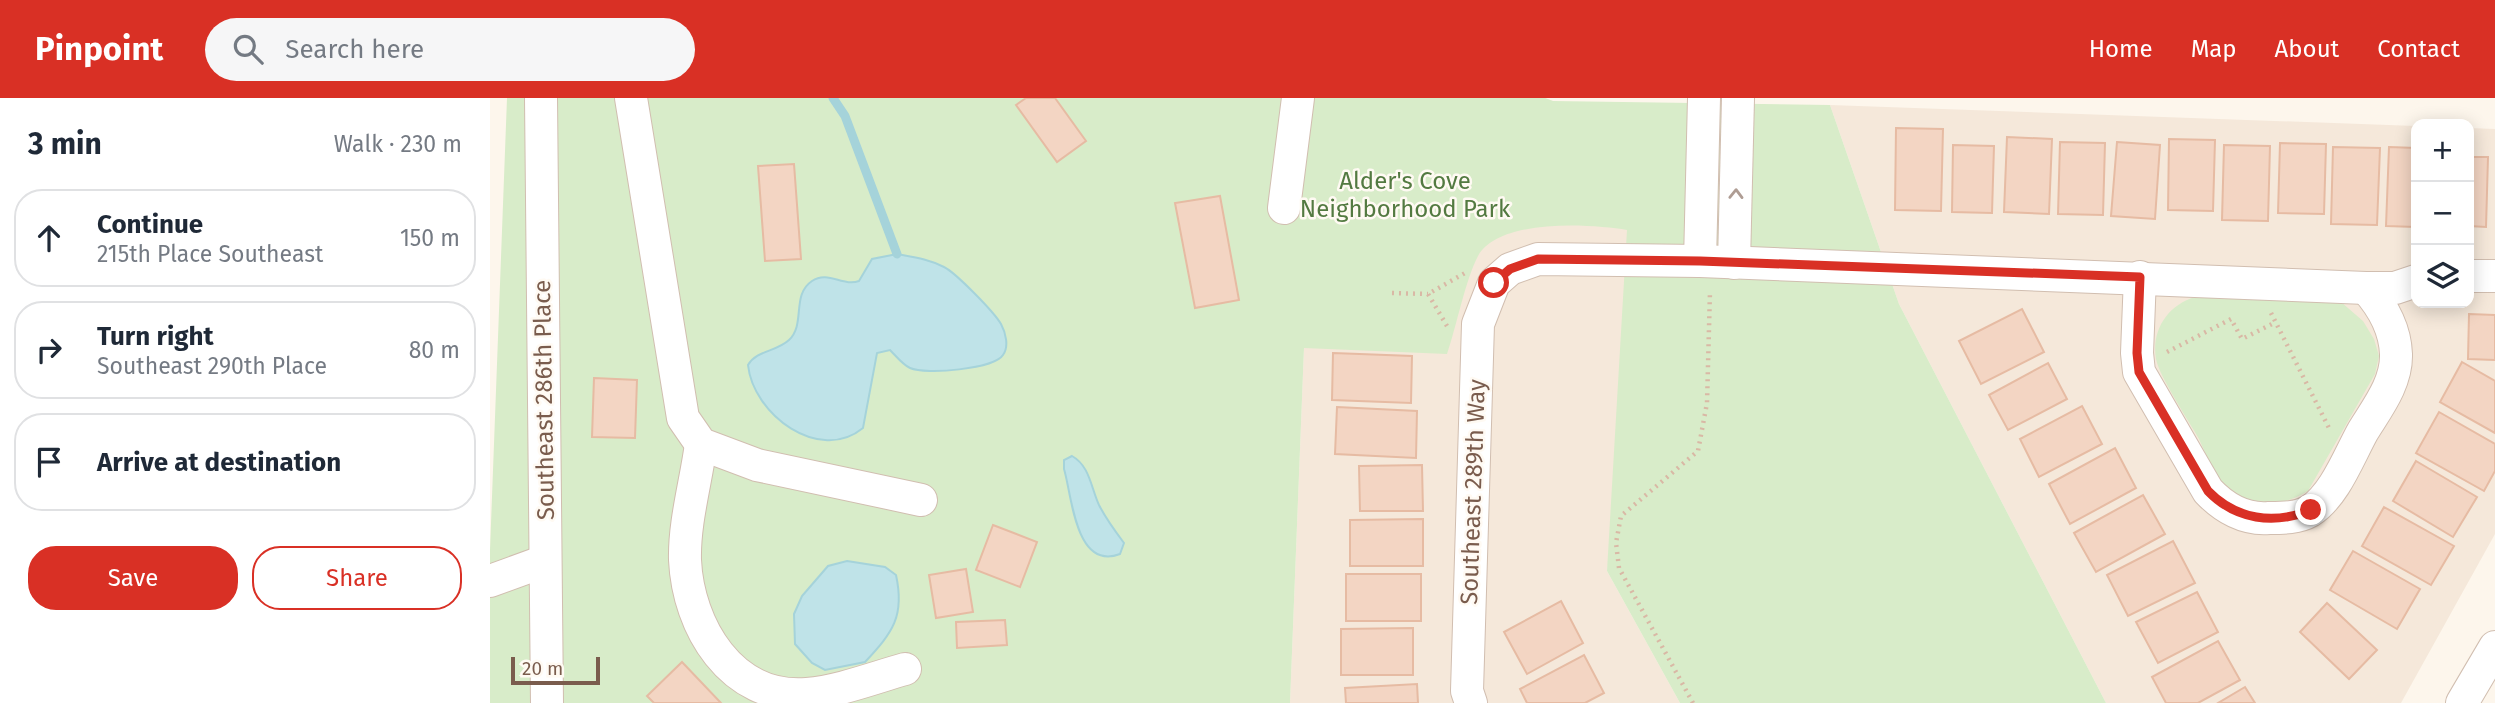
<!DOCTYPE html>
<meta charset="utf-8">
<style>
:root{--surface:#fff;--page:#f6f6f7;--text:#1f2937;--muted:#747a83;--line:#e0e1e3;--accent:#d93025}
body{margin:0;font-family:"Fira Sans",sans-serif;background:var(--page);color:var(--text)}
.controls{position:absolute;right:21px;top:21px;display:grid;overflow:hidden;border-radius:14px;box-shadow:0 4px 18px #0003}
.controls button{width:63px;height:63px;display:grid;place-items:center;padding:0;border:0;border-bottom:2px solid var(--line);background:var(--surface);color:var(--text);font:35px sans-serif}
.scale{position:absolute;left:21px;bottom:18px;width:89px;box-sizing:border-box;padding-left:7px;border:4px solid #7a5c4d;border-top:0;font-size:19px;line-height:24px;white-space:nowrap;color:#7a5c4d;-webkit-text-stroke:5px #fffaf3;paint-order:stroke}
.stop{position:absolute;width:21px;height:21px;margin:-16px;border:5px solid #d93025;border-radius:50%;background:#fff}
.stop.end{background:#d93025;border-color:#fff;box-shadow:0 2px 7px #0008}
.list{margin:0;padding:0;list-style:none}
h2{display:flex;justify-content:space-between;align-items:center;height:91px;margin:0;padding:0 28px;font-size:30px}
h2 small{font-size:23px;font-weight:400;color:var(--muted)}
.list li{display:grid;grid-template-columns:46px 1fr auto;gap:21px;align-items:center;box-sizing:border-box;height:98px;margin:0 14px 14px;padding:0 14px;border:2px solid var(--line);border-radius:28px}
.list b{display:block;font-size:26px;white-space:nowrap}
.list p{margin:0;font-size:23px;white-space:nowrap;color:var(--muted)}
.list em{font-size:23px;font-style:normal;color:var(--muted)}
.actions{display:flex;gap:14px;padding:21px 28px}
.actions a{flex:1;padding:16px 0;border:2px solid var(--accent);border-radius:28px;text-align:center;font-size:24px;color:var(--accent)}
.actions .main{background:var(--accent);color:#fff}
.icon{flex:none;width:38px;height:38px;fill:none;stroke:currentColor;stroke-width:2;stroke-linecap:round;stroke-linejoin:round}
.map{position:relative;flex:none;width:2005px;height:605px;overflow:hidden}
header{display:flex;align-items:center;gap:42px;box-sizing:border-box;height:98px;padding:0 35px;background:var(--accent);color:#fff}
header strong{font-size:33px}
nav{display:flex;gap:38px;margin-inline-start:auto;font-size:24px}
.search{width:490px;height:63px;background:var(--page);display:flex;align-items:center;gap:18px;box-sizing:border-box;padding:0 24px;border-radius:38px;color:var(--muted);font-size:26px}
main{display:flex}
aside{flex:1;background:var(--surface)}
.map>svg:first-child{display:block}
</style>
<header>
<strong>Pinpoint</strong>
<div class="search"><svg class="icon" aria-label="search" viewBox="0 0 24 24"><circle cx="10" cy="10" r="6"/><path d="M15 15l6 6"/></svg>Search here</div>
<nav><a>Home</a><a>Map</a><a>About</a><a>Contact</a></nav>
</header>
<main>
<aside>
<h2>3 min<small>Walk · 230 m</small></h2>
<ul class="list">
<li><svg class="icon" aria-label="ahead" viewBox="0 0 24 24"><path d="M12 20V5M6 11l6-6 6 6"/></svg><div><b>Continue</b><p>215th Place Southeast</p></div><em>150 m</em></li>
<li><svg class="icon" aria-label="right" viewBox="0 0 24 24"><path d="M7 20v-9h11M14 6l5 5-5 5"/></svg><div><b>Turn right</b><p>Southeast 290th Place</p></div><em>80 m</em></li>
<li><svg class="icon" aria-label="arrive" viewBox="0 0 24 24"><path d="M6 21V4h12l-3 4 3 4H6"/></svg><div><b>Arrive at destination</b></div></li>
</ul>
<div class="actions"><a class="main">Save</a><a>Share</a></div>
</aside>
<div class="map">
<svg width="2005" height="605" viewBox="0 0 2005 605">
<rect width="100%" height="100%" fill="#fdf6ec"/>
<g fill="#f5e8da">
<polygon points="1055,0 1183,51 1117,473 1190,605 800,605 814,250"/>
<polygon points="1340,7 1926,28 1926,205 1979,205 1979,30 2005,31 2005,436 1911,605 1616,605 1409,206"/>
</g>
<g fill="#d8ecc9">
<path d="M 17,0 L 1055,0 L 1063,3 L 1340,7 L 1409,206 L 1616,605 L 1190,605 L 1117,473 L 1137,132 C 1101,126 1009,120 988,158 C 976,180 966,230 957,256 L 814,250 L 800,605 L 0,605 L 0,452 Z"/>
<path d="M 1705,199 L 1851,204 L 1873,223 L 1884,241 L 1889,258 L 1885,276 L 1818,393 C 1793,408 1763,413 1738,393 C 1728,385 1715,354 1709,341 C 1699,323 1669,278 1666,261 C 1661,232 1678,207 1705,199 Z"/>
</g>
<g fill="#bfe3e8" stroke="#a5d3da" stroke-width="2">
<path d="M 407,156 C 423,159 439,161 454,169 C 466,175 504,214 511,226 C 516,235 519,249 513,257 C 504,271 436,277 420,270 C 413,267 406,258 400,252 L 387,255 L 373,330 C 329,366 263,316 258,267 C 267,252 286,254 299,242 C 316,226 301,197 322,183 C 338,172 353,189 369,183 L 382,161 Z"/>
<path d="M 582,358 C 600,368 601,390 609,407 C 616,421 625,433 634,445 L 630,456 C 585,473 582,397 574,371 L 574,362 Z"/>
<path d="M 357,463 L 395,469 L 406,477 C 415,518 403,534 375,564 L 335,572 L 322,565 L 305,546 L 304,516 L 312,498 L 338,468 Z"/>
</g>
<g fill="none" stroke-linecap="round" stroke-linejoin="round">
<polyline stroke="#a5d3da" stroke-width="9" points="343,0 355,18 407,156"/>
</g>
<g fill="#f3d5c3" stroke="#e6bba3" stroke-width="2">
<polygon points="536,0 565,0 596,43 567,64 526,7"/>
<polygon points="1406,30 1453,31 1451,113 1405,112"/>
<polygon points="1517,39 1562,41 1559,116 1514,114"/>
<polygon points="1679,41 1725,42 1723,113 1678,112"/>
<polygon points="1570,44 1615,45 1613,117 1568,116"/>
<polygon points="1627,44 1670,47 1665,121 1621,118"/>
<polygon points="1790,45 1836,46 1834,116 1788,115"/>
<polygon points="1463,47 1504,48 1502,115 1462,114"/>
<polygon points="1734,47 1780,48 1778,123 1732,122"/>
<polygon points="1843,49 1890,50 1887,127 1841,126"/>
<polygon points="1899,49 1926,50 1926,129 1896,128"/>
<polygon points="1979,59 1998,59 1996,129 1979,128"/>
<polygon points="304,66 311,161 275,163 268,68"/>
<polygon points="730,98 749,202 705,210 685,105"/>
<polygon points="1532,211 1554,254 1491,286 1469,243"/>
<polygon points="1979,216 2005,217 2005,262 1978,261"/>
<polygon points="843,255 922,258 921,305 842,302"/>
<polygon points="1972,264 2005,283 2005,335 1950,304"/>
<polygon points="1558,265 1577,301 1518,332 1499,297"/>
<polygon points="104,280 147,282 145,340 102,339"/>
<polygon points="1592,308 1612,346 1549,379 1530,341"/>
<polygon points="847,309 927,313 926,360 845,356"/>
<polygon points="1949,314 2005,346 2005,373 1994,393 1926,355"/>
<polygon points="1625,350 1646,390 1580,426 1559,386"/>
<polygon points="1926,363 1987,399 1963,439 1903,403"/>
<polygon points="932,367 933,413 870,413 869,368"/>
<polygon points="1653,397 1675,436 1606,474 1584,435"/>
<polygon points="1894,409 1964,448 1941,487 1872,448"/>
<polygon points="933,421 933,468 860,468 860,422"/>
<polygon points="503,427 547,444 530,489 486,472"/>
<polygon points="1683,443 1705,485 1638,518 1617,477"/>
<polygon points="1863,453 1930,491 1907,531 1840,492"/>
<polygon points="476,471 483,514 446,520 439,477"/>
<rect x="856" y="476" width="75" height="47"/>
<polygon points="1707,494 1728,534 1668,565 1646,524"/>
<polygon points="1071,503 1093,545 1037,576 1014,534"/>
<polygon points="1837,505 1887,552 1859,581 1810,534"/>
<polygon points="515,522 517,547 467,550 466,524"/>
<polygon points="923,530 923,577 851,577 851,531"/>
<polygon points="1728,543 1750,582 1708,605 1676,605 1662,579"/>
<polygon points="1094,557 1114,595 1095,605 1037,605 1030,591"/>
<polygon points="192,564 231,605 164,605 157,598"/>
<polygon points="927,586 928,605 856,605 855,590"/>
<polygon points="1755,589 1765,605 1728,605"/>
</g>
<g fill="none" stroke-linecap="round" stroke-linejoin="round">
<g stroke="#d1beb0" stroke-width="34">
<g id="minor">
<polyline points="51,0 57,605"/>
<polyline points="141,0 193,320 211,346 267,367 431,402"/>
<polyline points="794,110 808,0"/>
<polyline points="1210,163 1214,0"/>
<polyline points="1244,165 1248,0"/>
<polyline points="1979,178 2005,178"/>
<path d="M 1650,179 L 1647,255 L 1649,274 L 1718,393 C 1734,410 1755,422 1779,420 C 1793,420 1808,420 1820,413 C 1845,397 1859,358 1873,333 C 1887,310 1907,285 1906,256 C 1905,230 1893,209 1876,190"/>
<path d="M 211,346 C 206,384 194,424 195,462 C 198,528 241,602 317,596 C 350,593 383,580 415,571"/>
<polyline points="0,483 55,463"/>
<polyline points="981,605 977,593 988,226 1004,185 1020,171 1048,161 1210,163 1876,190 1905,190 1926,183"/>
<polyline points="1972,605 2005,549"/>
</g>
</g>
<g stroke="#d9b8a5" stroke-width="4.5" stroke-dasharray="2 5" stroke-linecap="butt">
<polyline points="902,195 938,196"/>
<polyline points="1781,215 1840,332"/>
<polyline points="957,228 938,196 975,175"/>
<polyline points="1677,254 1741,221 1752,241 1786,224"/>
<polyline points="1203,605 1129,470 1126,445 1131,418 1208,353 1217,305 1220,193"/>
</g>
<use href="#minor" stroke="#fff" stroke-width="32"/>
</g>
<defs><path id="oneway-chevron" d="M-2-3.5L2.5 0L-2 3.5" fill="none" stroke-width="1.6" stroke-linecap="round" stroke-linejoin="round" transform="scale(1.75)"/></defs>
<use stroke="#af9d94" href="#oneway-chevron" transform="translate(1246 96) rotate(-89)"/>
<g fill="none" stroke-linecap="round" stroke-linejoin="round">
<path stroke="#d93025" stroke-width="9" d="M 1004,185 L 1020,171 L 1048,161 L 1210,163 L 1650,179 L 1647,255 L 1649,274 L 1718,393 C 1746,422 1784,427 1821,412"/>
</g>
<g text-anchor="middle" stroke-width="5" stroke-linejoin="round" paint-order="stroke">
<g font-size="24" fill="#537a41" stroke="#fffaf3">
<text x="915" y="91">Alder's Cove<tspan x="915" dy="28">Neighborhood Park</tspan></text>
</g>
<g font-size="24" fill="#7a5c4d" stroke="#fffaf3">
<text transform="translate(54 302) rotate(-91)" y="8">Southeast 286th Place</text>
<text transform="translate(983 394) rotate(-88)" y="8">Southeast 289th Way</text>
</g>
</g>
</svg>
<div class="controls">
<button>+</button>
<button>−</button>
<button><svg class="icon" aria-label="layers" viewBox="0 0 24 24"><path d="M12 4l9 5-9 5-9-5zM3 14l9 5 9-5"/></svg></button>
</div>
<div class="scale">20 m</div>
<div class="stop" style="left:1004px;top:185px"></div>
<div class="stop end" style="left:1821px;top:412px"></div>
</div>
</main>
